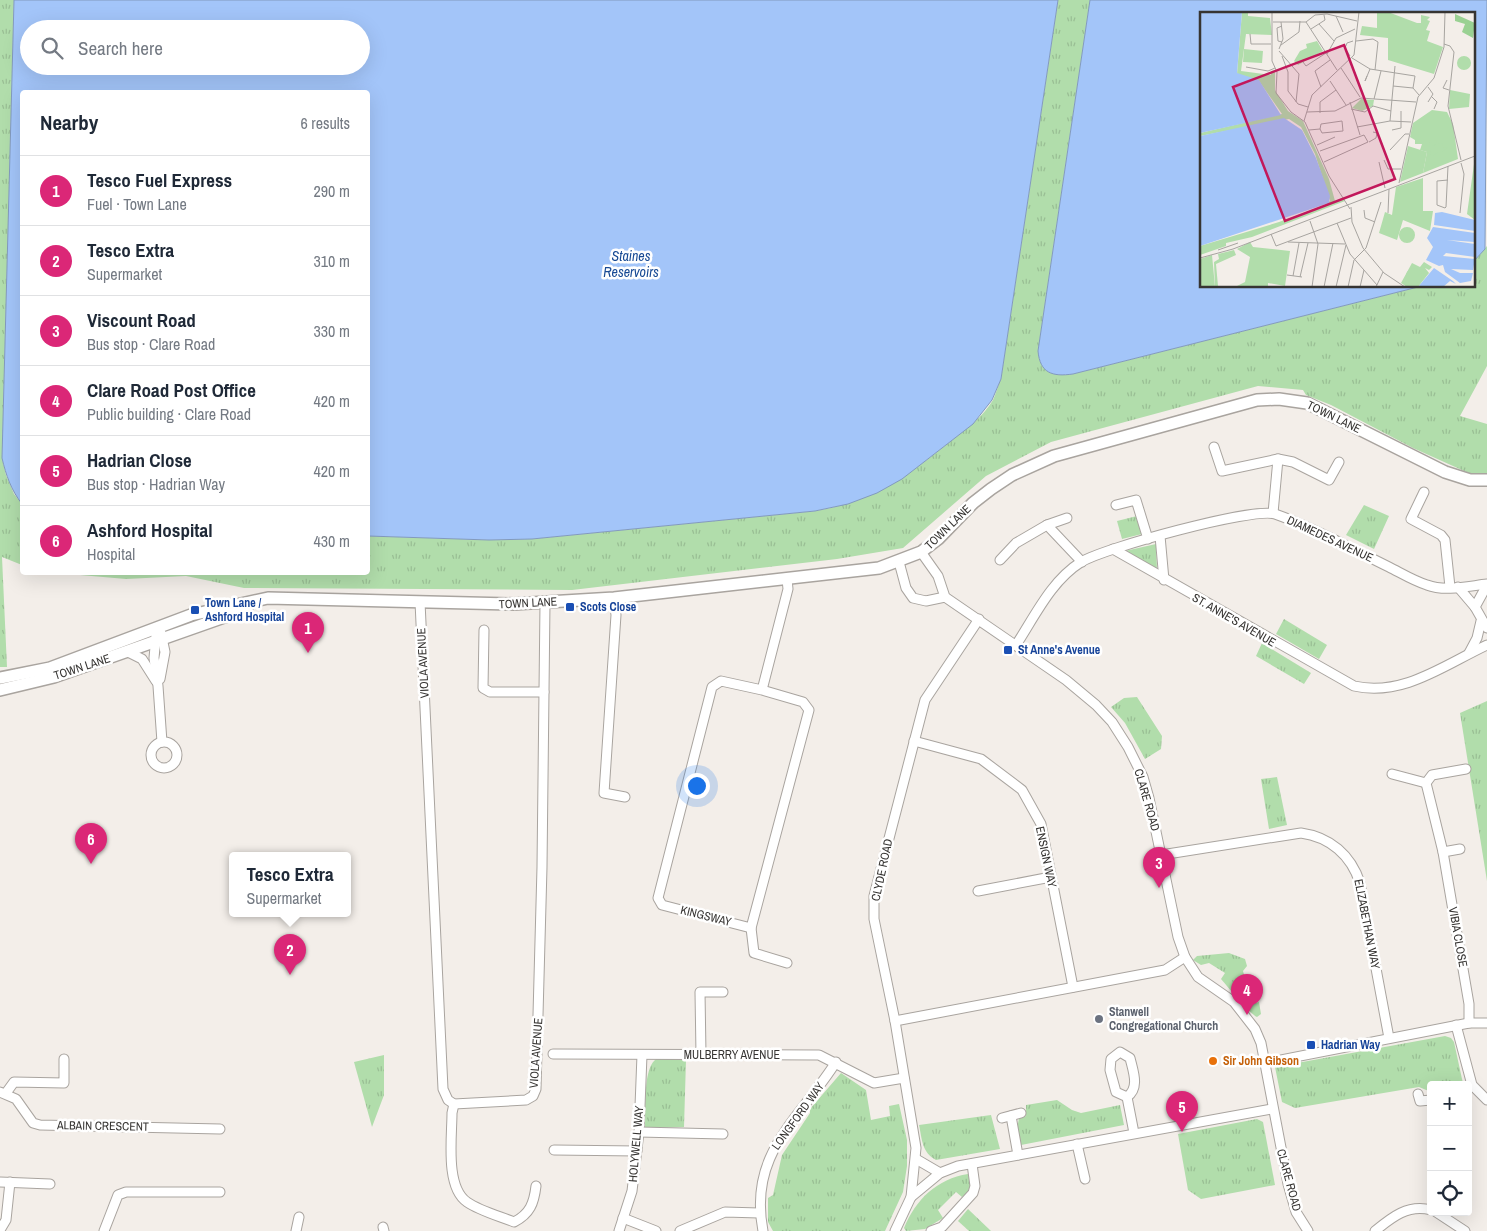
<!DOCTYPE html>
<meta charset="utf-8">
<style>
:root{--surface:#fff;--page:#f2f2f3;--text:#1f2937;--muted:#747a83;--line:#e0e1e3;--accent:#db2777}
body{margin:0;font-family:"Archivo Narrow",sans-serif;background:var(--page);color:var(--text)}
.controls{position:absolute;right:15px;bottom:15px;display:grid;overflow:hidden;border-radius:5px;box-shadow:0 5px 20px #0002}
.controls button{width:45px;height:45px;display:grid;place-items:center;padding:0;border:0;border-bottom:1px solid var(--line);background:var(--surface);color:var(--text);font:25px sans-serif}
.you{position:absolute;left:696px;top:785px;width:18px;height:18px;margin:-12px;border:4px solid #fff;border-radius:50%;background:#1a73e8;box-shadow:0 0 0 8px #1a73e833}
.badge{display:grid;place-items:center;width:32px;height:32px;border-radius:50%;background:var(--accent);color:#fff;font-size:16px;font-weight:700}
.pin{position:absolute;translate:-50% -41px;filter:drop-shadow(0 1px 2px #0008)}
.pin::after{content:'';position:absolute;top:26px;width:18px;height:15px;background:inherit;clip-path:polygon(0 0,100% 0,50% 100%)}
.popup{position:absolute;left:229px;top:852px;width:122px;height:65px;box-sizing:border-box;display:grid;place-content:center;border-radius:5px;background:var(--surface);filter:drop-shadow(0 1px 4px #0005);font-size:16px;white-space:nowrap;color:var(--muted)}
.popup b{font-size:19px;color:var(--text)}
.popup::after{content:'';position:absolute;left:50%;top:100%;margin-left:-10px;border:10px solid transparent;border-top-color:var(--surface)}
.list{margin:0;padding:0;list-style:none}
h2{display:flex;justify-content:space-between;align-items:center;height:65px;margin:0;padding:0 20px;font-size:21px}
h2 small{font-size:16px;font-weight:400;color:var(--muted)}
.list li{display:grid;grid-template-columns:32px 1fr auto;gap:15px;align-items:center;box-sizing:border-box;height:70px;padding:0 20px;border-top:1px solid var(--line)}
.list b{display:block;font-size:19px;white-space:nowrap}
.list p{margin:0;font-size:16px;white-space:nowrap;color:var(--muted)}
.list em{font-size:16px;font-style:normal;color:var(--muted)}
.icon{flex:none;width:28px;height:28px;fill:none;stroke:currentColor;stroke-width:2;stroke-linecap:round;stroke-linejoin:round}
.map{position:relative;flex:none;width:1487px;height:1231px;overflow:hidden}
.search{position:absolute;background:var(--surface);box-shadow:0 5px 20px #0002;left:20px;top:20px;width:350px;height:55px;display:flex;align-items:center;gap:12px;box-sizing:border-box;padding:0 18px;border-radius:28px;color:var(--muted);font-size:19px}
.panel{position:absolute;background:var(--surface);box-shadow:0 5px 20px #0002;left:20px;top:90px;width:350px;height:485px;border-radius:5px}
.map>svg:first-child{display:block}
</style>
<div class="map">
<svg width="1487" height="1231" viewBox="0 0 1487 1231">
<defs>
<pattern id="grass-tufts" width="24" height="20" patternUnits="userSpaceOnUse" patternTransform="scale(1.25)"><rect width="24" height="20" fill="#b1ddab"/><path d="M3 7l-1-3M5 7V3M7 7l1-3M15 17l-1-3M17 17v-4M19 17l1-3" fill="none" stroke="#99be94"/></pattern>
</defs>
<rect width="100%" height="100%" fill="#f3eee9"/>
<g fill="url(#grass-tufts)">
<polygon points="0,0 14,0 2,458 6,475 14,494 22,504 22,565 2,557 7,667 0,667"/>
<path d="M 1058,0 L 1090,0 L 1038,351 C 1040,372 1053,377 1073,374 L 1422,286 L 1473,286 L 1473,262 L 1487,246 L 1487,366 L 1460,416 L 1487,424 L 1487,473 L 1473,475 L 1413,448 L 1331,405 L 1306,395 L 1303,390 L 1258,386 L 1051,442 L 986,476 L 903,548 L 837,559 L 572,590 L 244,588 L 186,576 L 126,579 L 57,573 L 368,572 L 368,536 L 489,540 L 532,539 L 815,511 C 872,502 909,475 952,440 C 967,428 983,417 993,400 C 996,393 998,386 1001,379 Z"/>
<polygon points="1364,505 1389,516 1374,549 1346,535"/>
<polygon points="1137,516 1142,534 1122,539 1117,521"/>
<polygon points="1156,544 1157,570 1125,551"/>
<polygon points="1284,619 1327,645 1319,659 1276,634"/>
<polygon points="1262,643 1311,673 1304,684 1256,656"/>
<polygon points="1137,697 1162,736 1161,749 1145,759 1125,723 1111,707 1124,698"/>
<polygon points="1487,701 1487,881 1460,713"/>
<polygon points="1277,777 1287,825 1269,829 1261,779"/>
<path d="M 1229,953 L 1245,959 L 1247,966 L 1243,971 L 1252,1004 L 1259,1002 L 1261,1014 L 1257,1017 C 1250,1014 1228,987 1221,979 L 1225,973 L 1209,963 L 1201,965 L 1193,960 L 1197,956 Z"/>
<polygon points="1445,1036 1451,1038 1454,1042 1462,1079 1463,1083 1459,1085 1431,1085 1431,1092 1419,1087 1295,1108 1282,1102 1275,1067"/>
<polygon points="384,1055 384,1095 372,1127 354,1062"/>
<path d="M 658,1058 L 686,1060 L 684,1127 L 645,1128 C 646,1111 642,1065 658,1058 Z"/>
<polygon points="841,1073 866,1090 871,1120 890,1116 889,1106 899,1104 907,1140 907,1166 903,1192 885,1231 773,1231 768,1222 768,1198 773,1195 782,1155 810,1113 810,1109"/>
<polygon points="1057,1100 1072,1110 1081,1113 1120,1105 1124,1125 1021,1145 1017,1129 1019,1118 1026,1116 1026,1105"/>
<path d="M 991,1115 L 1000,1149 L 936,1160 C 922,1153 922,1139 919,1125 Z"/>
<polygon points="1257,1119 1263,1122 1275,1185 1201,1199 1188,1190 1178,1134"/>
<path d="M 968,1174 C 971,1184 972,1190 962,1197 L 956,1192 L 938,1210 L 943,1218 L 925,1229 L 906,1231 L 904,1228 C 916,1199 937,1179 968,1174 Z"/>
<polygon points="968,1209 991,1231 969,1231 958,1221"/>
</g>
<g fill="#a3c5f9" stroke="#829abd" fill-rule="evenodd">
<path d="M 14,0 L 1058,0 L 1001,379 L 992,400 L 973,424 L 902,479 L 877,493 L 848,504 L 815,511 L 532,539 L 489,540 L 368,536 L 368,92 L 22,92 L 22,504 C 11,490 6,475 2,458 ZM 29,29 L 361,29 L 361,66 L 29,66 Z"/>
<path d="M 1090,0 L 1487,0 L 1485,249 L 1473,262 L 1473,14 L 1201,14 L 1201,286 L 1422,286 L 1073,374 C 1052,377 1040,373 1038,351 Z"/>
</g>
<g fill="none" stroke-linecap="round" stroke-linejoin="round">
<g stroke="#a9a49f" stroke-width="11">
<g id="minor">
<polyline points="1214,447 1222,471 1278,459 1293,462 1329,480 1339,462"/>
<polyline points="1424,492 1411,519 1441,535 1445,540 1450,587"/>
<polyline points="1116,505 1136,500 1148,539"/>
<polyline points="1273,513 1278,459"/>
<polyline points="1047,525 1067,518"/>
<polyline points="1160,536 1164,580"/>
<path d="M 1113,549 L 1354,686 C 1403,697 1444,665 1487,645"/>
<polyline points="921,552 938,576 945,597 1066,680 1096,705 1112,722 1128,747 1143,777 1149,798 1178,937 1185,957 1198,977 1234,1002 1255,1029 1261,1043 1288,1184 1296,1212 1308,1231"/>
<polyline points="1000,560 1016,543 1047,525 1082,562"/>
<polyline points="899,562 906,588 913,598 926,601 945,597"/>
<polyline points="1487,585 1475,607 1487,628"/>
<polyline points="1458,587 1475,607"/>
<polyline points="614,598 616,615 604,793 625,797"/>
<polyline points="420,602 443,1089 448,1100 454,1104 526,1100 533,1096 536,1089 542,867 545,603"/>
<polyline points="484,630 483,688 490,692 544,692"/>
<polyline points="156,636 154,658 158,686 162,742"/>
<path d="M 1016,645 C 1035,616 1051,581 1081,562 C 1104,548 1253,507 1275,514 C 1315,528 1352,549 1389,567 C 1401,573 1414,581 1427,585 C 1445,592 1469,586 1487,584"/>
<polyline points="128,652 142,659 156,681"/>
<polyline points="1469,653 1477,638 1481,621"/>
<polyline points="160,679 165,652 161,633"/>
<polyline points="762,690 803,702 809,710 751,928 662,905 658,898 712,687 721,681 762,690 788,589 787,579"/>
<polyline points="914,741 981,759 1022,790 1041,824 1073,987"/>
<circle cx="164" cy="755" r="13"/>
<polyline points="1466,769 1432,775 1426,783 1443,852 1469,1004 1469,1023"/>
<polyline points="1392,774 1426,783"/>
<polyline points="1443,852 1460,849"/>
<path d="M 1161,855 L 1301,833 C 1330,837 1351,855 1360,883 L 1389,1038"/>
<polyline points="978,891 1051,877"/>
<polyline points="751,928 754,953 787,963"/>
<polyline points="895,1021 1165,970 1185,957"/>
<polyline points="1456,1025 1472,1085 1487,1100"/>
<path d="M 1120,1052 L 1130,1058 C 1133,1071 1140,1088 1127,1097 L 1116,1092 L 1110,1070 L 1111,1059 Z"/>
<polyline points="553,1054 819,1055 874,1083 904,1078"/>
<polyline points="701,1054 700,992 723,992"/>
<polyline points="1265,1063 1469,1023 1487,1023"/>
<polyline points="0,1092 16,1099 33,1123 40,1125 220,1129"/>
<polyline points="6,1093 14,1082 64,1083 64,1059"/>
<polyline points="1418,1094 1420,1101 1431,1100"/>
<polyline points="1127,1097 1134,1133"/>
<path d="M 454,1104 L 452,1113 C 452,1137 445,1187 467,1202 C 480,1211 499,1216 514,1222 C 530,1214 534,1203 536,1186"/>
<polyline points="1011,1116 1018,1155"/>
<polyline points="1002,1118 1021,1113"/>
<polyline points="639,1132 723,1134"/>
<polyline points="1077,1144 1085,1179"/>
<polyline points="554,1150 637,1151"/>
<polyline points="916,1159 940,1173"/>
<polyline points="0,1182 50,1184"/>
<polyline points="911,1197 940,1173 958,1166 1272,1109"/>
<polyline points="1436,1212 1465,1231"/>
<polyline points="623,1218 656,1231"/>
<polyline points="383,1227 384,1231"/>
<polyline points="0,1230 6,1220 10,1182"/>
<polyline points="104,1231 118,1195 126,1192 220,1192"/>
<polyline points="296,1231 299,1217"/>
<polyline points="619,1231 632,1191 639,1132 642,1055"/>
<polyline points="680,1231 725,1212 759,1213"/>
<path d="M 763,1231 C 748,1153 799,1120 836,1062"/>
<polyline points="895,1231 911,1197 916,1148 895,1021 874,919 874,896 925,700 979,619"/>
<polyline points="931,1231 942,1227 973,1193 975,1186 972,1164"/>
<path d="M 1375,1231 C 1392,1217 1408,1204 1431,1210"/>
</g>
</g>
<g stroke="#a9a49f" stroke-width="14">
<g id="secondary">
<polyline points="0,678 50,668 191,615 268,598 514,604 614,598 879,568 921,552 938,539 973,503 991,489 1012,475 1054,456 1257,400 1279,399 1307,403 1445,472 1470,480 1487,480"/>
<polyline points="0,690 54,677 247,609"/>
</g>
</g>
<use href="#minor" stroke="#fff" stroke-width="9"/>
<use href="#secondary" stroke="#fff" stroke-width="11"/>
</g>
<g fill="#1a4fb4" stroke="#fff" stroke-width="2">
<rect x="565" y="602" width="10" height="10" rx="2.5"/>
<rect x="190" y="605" width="10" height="10" rx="2.5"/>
<rect x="1003" y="645" width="10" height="10" rx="2.5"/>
<rect x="1306" y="1040" width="10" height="10" rx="2.5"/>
</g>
<circle fill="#6b7280" stroke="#fff" stroke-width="2" cx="1099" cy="1019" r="5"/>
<circle fill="#e8710a" stroke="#fff" stroke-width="2" cx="1213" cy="1061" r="5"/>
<g text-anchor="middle" stroke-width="5" stroke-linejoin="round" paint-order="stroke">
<g font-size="12" fill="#363432" stroke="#fff">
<text transform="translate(1334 417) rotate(26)" y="4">TOWN LANE</text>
<text transform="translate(948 527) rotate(-44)" y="4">TOWN LANE</text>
<text transform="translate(1330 539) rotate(25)" y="4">DIAMEDES AVENUE</text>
<text transform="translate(528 603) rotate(-3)" y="4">TOWN LANE</text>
<text transform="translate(1234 620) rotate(30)" y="4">ST. ANNE'S AVENUE</text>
<text transform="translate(423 663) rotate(-93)" y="4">VIOLA AVENUE</text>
<text transform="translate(82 667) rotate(-18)" y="4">TOWN LANE</text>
<text transform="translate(1147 800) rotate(74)" y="4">CLARE ROAD</text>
<text transform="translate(1046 857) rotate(78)" y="4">ENSIGN WAY</text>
<text transform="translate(882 870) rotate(-78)" y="4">CLYDE ROAD</text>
<text transform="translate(706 916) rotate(14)" y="4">KINGSWAY</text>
<text transform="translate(1367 924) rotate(79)" y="4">ELIZABETHAN WAY</text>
<text transform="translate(1458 937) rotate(80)" y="4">VIBIA CLOSE</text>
<text transform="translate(536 1053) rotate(-86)" y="4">VIOLA AVENUE</text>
<text x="732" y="1059">MULBERRY AVENUE</text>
<text transform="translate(798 1116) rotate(-54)" y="4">LONGFORD WAY</text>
<text transform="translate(103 1126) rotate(1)" y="4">ALBAIN CRESCENT</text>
<text transform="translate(636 1144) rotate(-85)" y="4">HOLYWELL WAY</text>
<text transform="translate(1289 1180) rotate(75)" y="4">CLARE ROAD</text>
</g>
<g font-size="12" font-weight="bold" fill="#164399" stroke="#fff" text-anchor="start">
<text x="205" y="607">Town Lane /<tspan x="205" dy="14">Ashford Hospital</tspan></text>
<text x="580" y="611">Scots Close</text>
<text x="1018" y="654">St Anne's Avenue</text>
<text x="1321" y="1049">Hadrian Way</text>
</g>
<g font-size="12" font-weight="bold" fill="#5b616d" stroke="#fff" text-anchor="start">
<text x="1109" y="1016">Stanwell<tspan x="1109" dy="14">Congregational Church</tspan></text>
</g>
<g font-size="12" font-weight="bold" fill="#c56008" stroke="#fff" text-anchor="start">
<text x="1223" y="1065">Sir John Gibson</text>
</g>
<g font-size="14" font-style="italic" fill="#184a94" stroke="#fff">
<text x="631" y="261">Staines<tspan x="631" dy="16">Reservoirs</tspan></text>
</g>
</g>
<g transform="translate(1200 12)">
<rect width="275" height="275" fill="#f3eee9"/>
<path d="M 42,0 L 48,0 L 48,4 L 70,6 L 72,23 L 46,22 L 41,59 L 71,63 L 71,59 L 75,58 L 75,78 L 88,99 L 103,109 L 129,167 L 135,189 L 144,185 L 145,189 L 52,225 L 26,231 L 26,234 L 0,243 L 0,234 L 79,210 L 125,193 L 130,189 L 115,142 L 101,115 L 89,107 L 0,124 L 0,121 L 82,102 L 59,69 L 37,62 ZM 177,0 L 188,0 L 217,11 L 221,11 L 221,3 L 230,5 L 227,8 L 230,9 L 226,18 L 230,19 L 227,29 L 243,35 L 234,62 L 188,48 L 188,26 L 160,23 L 162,14 L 177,16 ZM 117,29 L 123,39 L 98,53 L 94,49 L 100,39 L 107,36 L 106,32 ZM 250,78 L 270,82 L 269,95 L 249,97 ZM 161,87 L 174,88 L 173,94 L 162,99 L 152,96 ZM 232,98 L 247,100 L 253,112 L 258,147 L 223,161 L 227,140 L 220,138 L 222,132 L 215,132 L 215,128 L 210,125 L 213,111 ZM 275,145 L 274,181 L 275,208 L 267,202 ZM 223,166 L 223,199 L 233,199 L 230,219 L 203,208 L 197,228 L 179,221 L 185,200 L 192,203 L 196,175 ZM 50,230 L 53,235 L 90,239 L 85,274 L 68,271 L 68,275 L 15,275 L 14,250 L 19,247 L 18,242 L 34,238 L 36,243 L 16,252 L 18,274 L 37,274 L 45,270 L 50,245 L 37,237 ZM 224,250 L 232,255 L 229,258 L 225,256 L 229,261 L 218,275 L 207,275 L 201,271 L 212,251 L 220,255 Z" fill="#b1ddab"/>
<path d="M 255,2 L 275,11 L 273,26 L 262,20 L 265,12 L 255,9 Z" fill="#9ad193"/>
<path d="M 44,37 L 63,39 L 62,51 L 43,50 ZM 208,134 L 227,140 L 223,161 L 200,170 ZM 12,243 L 15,275 L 1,275 L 0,247 Z" fill="#b1ddab"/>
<path d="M257 51a7 7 0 1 1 14 0a7 7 0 1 1-14 0ZM 236,128 L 237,132 L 232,134 L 242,131 L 243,135 L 249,136 L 231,144 L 229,129 ZM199 223a8 8 0 1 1 16 0a8 8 0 1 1-16 0ZM206 264a8 8 0 1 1 16 0a8 8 0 1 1-16 0Z" fill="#b1ddab"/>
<path d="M 0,0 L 42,0 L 37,61 L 59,68 L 81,103 L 0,121 ZM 84,106 L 102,118 L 116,146 L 130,184 L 129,191 L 0,234 L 0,124 ZM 242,200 L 275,208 L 275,219 L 234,213 L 235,201 ZM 233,215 L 275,221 L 275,230 L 247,228 L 275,232 L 275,245 L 246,241 L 243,244 L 275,247 L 273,258 L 251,257 L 260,261 L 273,261 L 271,269 L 260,271 L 245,260 L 243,253 L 239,254 L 226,248 L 233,235 L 227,226 ZM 234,256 L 253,269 L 256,272 L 250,269 L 243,275 L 218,275 Z" fill="#a3c5f9"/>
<path fill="none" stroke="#a7a4a0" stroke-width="1" d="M 72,0 L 72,49 L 77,60 L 76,81 L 91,100 L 105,110 L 129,164 L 150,197M 136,4 L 143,20M 73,10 L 106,10M 106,10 L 137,58M 106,10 L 115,3 L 127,2 L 157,9M 119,12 L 134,29M 82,14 L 77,16 L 78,29 L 82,30M 111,17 L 125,8 L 124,3M 50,22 L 51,32 L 71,32M 156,29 L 173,27 L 178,30 L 175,58M 244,32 L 250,34 L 254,40 L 248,94 L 261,148M 81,33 L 99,20 L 100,9M 79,37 L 83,27 L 81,10M 79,39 L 99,62 L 96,90M 127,42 L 136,26 L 155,17M 82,44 L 88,60 L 88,79 L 98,92 L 108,95M 150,44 L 145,36 L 147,31 L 153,29M 152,46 L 170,57 L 215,64 L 213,76 L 219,83M 103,50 L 106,54 L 126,41M 46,55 L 68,59 L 75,56M 141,56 L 160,85M 167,64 L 165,69 L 170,57M 247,68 L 243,76 L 249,78M 130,69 L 146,93M 193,74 L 213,76M 121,75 L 115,59 L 130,48M 228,75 L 233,82 L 228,90M 231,84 L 237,90 L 234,97M 174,87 L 181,59M 150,90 L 160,123M 151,97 L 165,100 L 173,94 L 191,99M 107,100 L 135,99 L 161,86 L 216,90M 120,101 L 120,90 L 136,78M 104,109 L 112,83 L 154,43 L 159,0M 190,109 L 195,54M 157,115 L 190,109 L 211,110M 109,118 L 120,117 L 122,121 L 143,119 L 142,109 L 121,112 L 120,117M 192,118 L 201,116 L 201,99M 169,130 L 176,126 L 177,121 L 173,120M 117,133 L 135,125M 190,138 L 205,122 L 209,122M 120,139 L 164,123 L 168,130 L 124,150M 184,148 L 188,157 L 201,157M 179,150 L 185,176M 248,168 L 237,169 L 237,193 L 245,196 L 246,195 L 248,154M 199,171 L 218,85 L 234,66 L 244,35 L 245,0M 151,195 L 152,210 L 163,236 L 184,261 L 205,275M 164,198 L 165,206 L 175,210M 188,201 L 189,177M 260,201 L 264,162 L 261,151M 110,209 L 118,232 L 112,275M 137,211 L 150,242 L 177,273M 71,222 L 76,234 L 151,206M 88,230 L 145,232M 18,238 L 38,231M 0,246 L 33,237 L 275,144M 87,263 L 102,265M 93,264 L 99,231M 100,265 L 108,231M 124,275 L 133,231M 136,275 L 146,233M 148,275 L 154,248 L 166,236 L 181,190M 160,275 L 164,258M 176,275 L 183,260"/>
<path fill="#c2185b" fill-opacity="0.15" stroke="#c2185b" stroke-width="2.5" d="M 144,33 L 195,167 L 85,209 L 33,75 Z"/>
<rect width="275" height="275" fill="none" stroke="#363432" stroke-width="2.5"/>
</g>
</svg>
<div class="controls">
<button>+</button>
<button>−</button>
<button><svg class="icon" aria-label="locate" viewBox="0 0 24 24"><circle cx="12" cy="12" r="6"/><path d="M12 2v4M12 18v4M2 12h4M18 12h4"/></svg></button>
</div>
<div class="you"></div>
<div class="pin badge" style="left:308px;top:653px">1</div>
<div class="pin badge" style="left:290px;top:975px">2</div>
<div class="popup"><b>Tesco Extra</b>Supermarket</div>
<div class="pin badge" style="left:1159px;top:888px">3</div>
<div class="pin badge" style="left:1247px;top:1015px">4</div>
<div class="pin badge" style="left:1182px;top:1132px">5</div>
<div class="pin badge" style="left:91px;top:864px">6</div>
<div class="search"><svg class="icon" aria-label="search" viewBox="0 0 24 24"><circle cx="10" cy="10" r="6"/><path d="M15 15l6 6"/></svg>Search here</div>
<section class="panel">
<h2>Nearby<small>6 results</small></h2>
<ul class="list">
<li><span class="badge">1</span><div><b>Tesco Fuel Express</b><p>Fuel · Town Lane</p></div><em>290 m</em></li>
<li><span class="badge">2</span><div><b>Tesco Extra</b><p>Supermarket</p></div><em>310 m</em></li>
<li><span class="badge">3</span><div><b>Viscount Road</b><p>Bus stop · Clare Road</p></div><em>330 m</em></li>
<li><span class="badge">4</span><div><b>Clare Road Post Office</b><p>Public building · Clare Road</p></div><em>420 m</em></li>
<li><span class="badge">5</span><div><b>Hadrian Close</b><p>Bus stop · Hadrian Way</p></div><em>420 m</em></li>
<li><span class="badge">6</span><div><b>Ashford Hospital</b><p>Hospital</p></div><em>430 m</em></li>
</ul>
</section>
</div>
